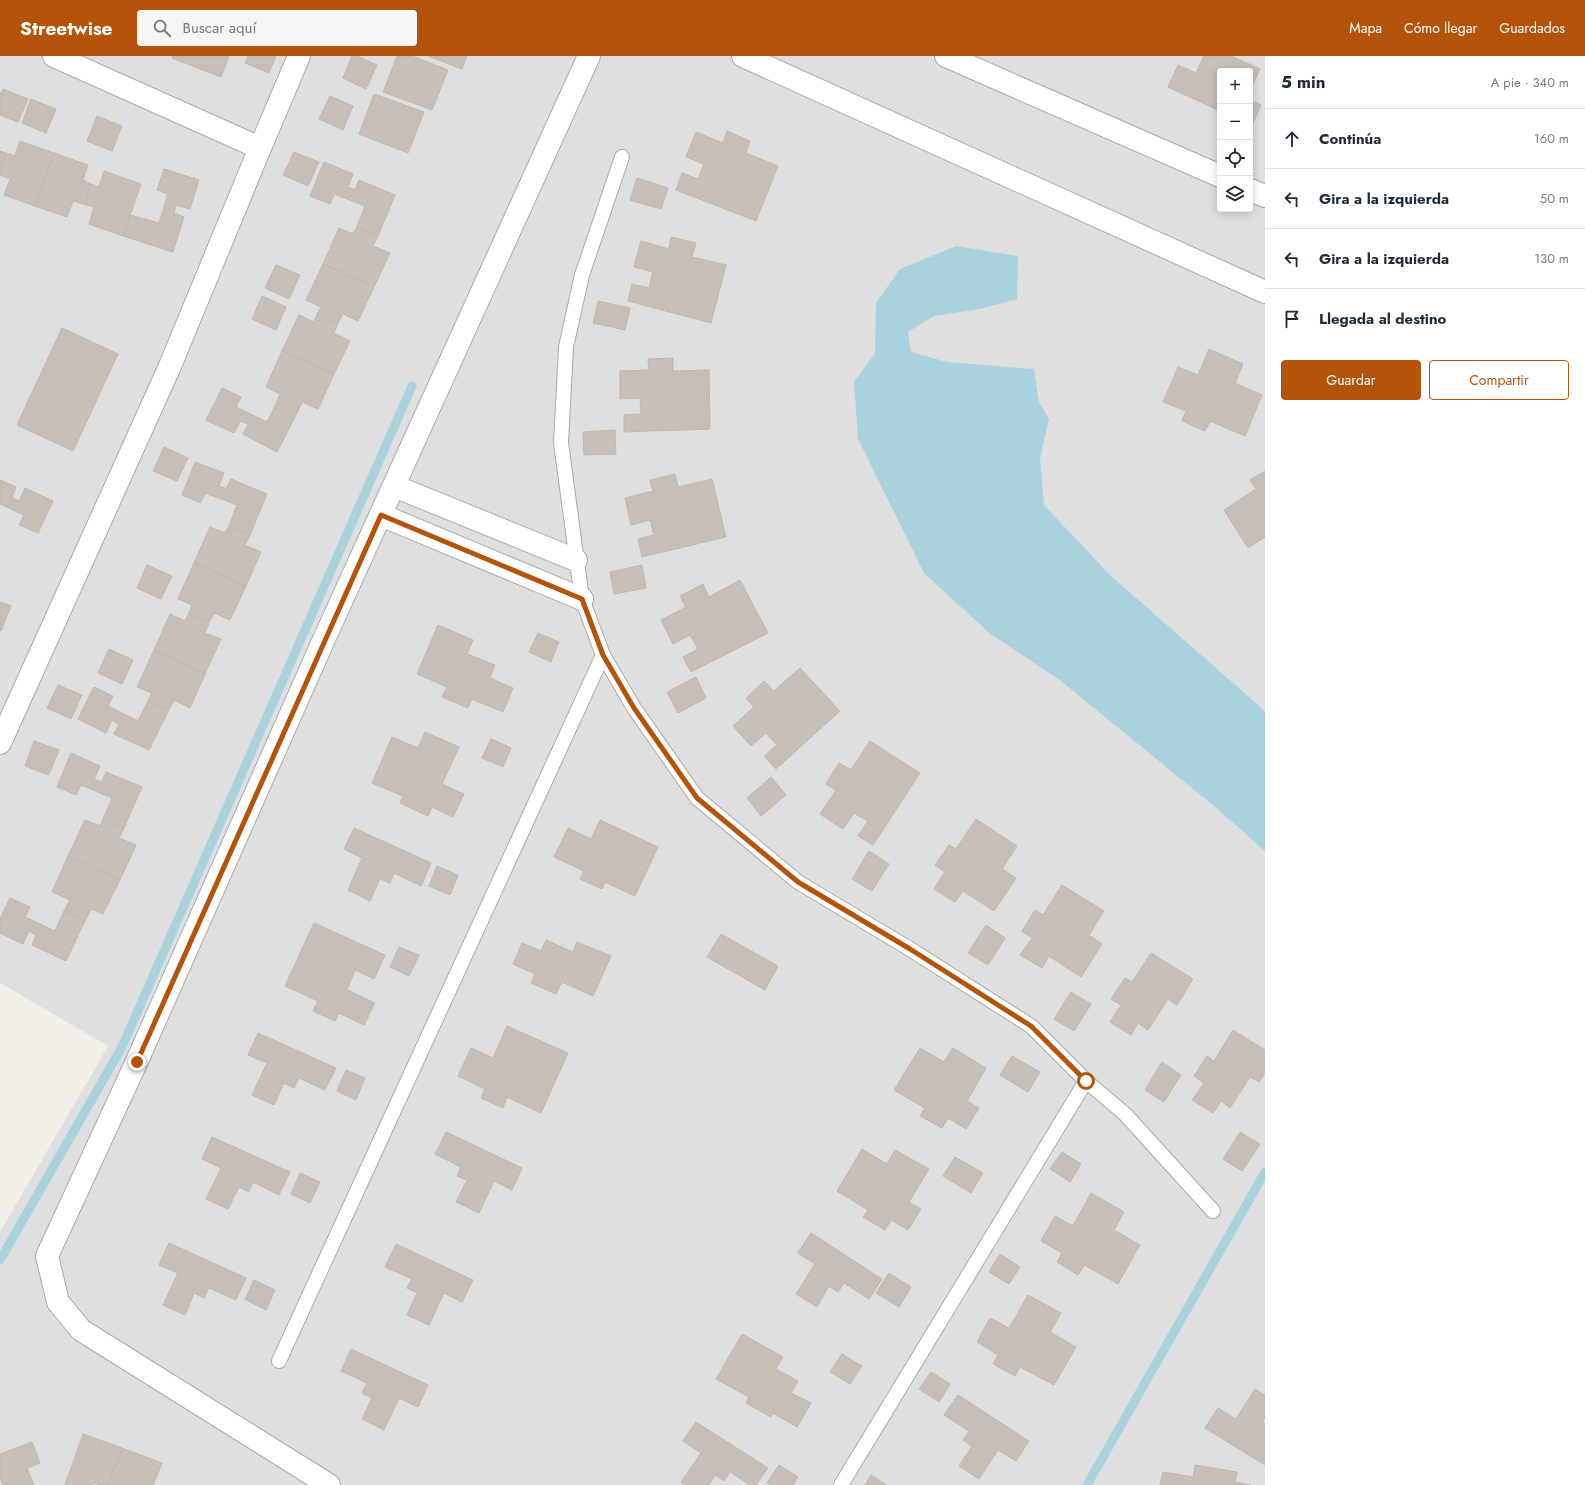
<!DOCTYPE html>
<html lang="es">
<meta charset="utf-8">
<style>
:root{--surface:#fff;--page:#f6f6f7;--text:#1f2937;--muted:#747a83;--line:#e0e1e3;--accent:#b45309}
body{margin:0;font-family:Jost,sans-serif;background:var(--page);color:var(--text)}
.controls{position:absolute;right:12px;top:12px;display:grid;overflow:hidden;border-radius:4px;box-shadow:0 2px 10px #0003}
.controls button{width:36px;height:36px;display:grid;place-items:center;padding:0;border:0;border-bottom:1px solid var(--line);background:var(--surface);color:var(--text);font:20px sans-serif}
.stop{position:absolute;width:12px;height:12px;margin:-9px;border:3px solid #b45309;border-radius:50%;background:#fff}
.stop.end{background:#b45309;border-color:#fff;box-shadow:0 1px 4px #0008}
.list{margin:0;padding:0;list-style:none}
h2{display:flex;justify-content:space-between;align-items:center;height:52px;margin:0;padding:0 16px;font-size:17px}
h2 small{font-size:13px;font-weight:400;color:var(--muted)}
.list li{display:grid;grid-template-columns:26px 1fr auto;gap:12px;align-items:center;box-sizing:border-box;height:60px;padding:0 16px;border-top:1px solid var(--line)}
.list b{display:block;font-size:15px;white-space:nowrap}
.list em{font-size:13px;font-style:normal;color:var(--muted)}
.actions{display:flex;gap:8px;padding:12px 16px}
.actions a{flex:1;padding:9px 0;border:1px solid var(--accent);border-radius:4px;text-align:center;font-size:14px;color:var(--accent)}
.actions .main{background:var(--accent);color:#fff}
.icon{flex:none;width:22px;height:22px;fill:none;stroke:currentColor;stroke-width:2;stroke-linecap:round;stroke-linejoin:round}
.map{position:relative;flex:none;width:1265px;height:1429px;overflow:hidden}
header{display:flex;align-items:center;gap:24px;box-sizing:border-box;height:56px;padding:0 20px;background:var(--accent);color:#fff}
header strong{font-size:19px}
nav{display:flex;gap:22px;margin-inline-start:auto;font-size:14px}
.search{width:280px;height:36px;background:var(--page);display:flex;align-items:center;gap:10px;box-sizing:border-box;padding:0 14px;border-radius:4px;color:var(--muted);font-size:15px}
main{display:flex}
aside{flex:1;background:var(--surface)}
.map>svg:first-child{display:block}
</style>
<header>
<strong>Streetwise</strong>
<div class="search"><svg class="icon" aria-label="search" viewBox="0 0 24 24"><circle cx="10" cy="10" r="6"/><path d="M15 15l6 6"/></svg>Buscar aquí</div>
<nav><a>Mapa</a><a>Cómo llegar</a><a>Guardados</a></nav>
</header>
<main>
<div class="map">
<svg width="1265" height="1429" viewBox="0 0 1265 1429">
<rect width="100%" height="100%" fill="#f2efe9"/>
<path fill="#e0dfdf" fill-rule="evenodd" d="M 0,0 L 1265,0 L 1265,1429 L 0,1429 L 0,1176 L 108,990 L 0,927 ZM 1220,15 L 1250,15 L 1250,153 L 1220,153 Z"/>
<polygon fill="#aad3df" points="956,190 1018,200 1017,243 980,253 934,260 908,276 911,296 947,306 1034,313 1039,346 1049,363 1040,402 1044,449 1111,520 1265,655 1265,795 1220,755 1061,625 988,576 924,517 858,383 854,326 875,297 876,247 900,213"/>
<g fill="none" stroke-linecap="round" stroke-linejoin="round">
<g stroke="#aad3df" stroke-width="9">
<polyline points="0,1204 122,991 412,330"/>
<polyline points="1087,1429 1265,1116"/>
</g>
</g>
<g fill="#c7bfb8" stroke="#c4b6ab">
<polygon points="173,0 229,0 221,21 172,2"/>
<polygon points="248,0 276,0 269,17 245,7"/>
<polygon points="352,0 357,0 377,9 366,33 343,22"/>
<polygon points="397,0 412,0 448,14 432,54 383,36"/>
<polygon points="428,0 467,0 462,13"/>
<polygon points="1204,0 1231,0 1260,13 1250,34 1250,15 1220,15 1220,55 1168,31 1178,9 1196,17"/>
<polygon points="3,33 28,43 18,66 0,59 0,39"/>
<polygon points="374,38 424,56 408,97 359,78"/>
<polygon points="330,40 353,50 343,74 319,63"/>
<polygon points="31,43 56,53 46,77 22,67"/>
<polygon points="1250,44 1261,49 1252,69 1250,68"/>
<polygon points="97,60 122,70 112,95 87,85"/>
<polygon points="727,75 750,85 746,97 778,110 756,165 676,134 682,117 698,123 704,108 686,101 696,76 723,87"/>
<polygon points="20,85 54,97 35,150 4,139 10,123 0,119 0,115 6,97 15,100"/>
<polygon points="0,95 6,97 0,115"/>
<polygon points="294,96 319,106 308,130 283,119"/>
<polygon points="54,97 88,109 83,124 91,128 84,148 73,145 67,161 35,150"/>
<polygon points="324,106 353,118 348,131 355,134 359,124 395,139 378,180 357,171 365,150 334,138 330,148 310,140"/>
<polygon points="164,113 199,124 190,153 176,149 174,157 184,161 173,196 123,180 130,159 159,167 168,138 157,134"/>
<polygon points="104,115 141,128 123,180 89,168 94,151 84,148 91,128 99,131"/>
<polygon points="637,122 668,132 661,153 630,144"/>
<polygon points="357,171 378,180 373,190 390,197 374,231 323,208 339,172 353,178"/>
<polygon points="671,181 696,187 692,201 726,209 711,267 628,245 632,228 649,232 653,216 634,211 641,185 669,193"/>
<polygon points="323,208 374,231 358,265 343,258 338,267 317,258 321,251 306,244"/>
<polygon points="276,209 300,219 289,243 265,232"/>
<polygon points="262,240 286,251 276,274 252,263"/>
<polygon points="598,245 630,252 625,274 593,267"/>
<polygon points="317,258 338,267 334,277 350,285 334,318 282,295 299,259 314,266"/>
<polygon points="62,272 118,298 73,395 17,369"/>
<polygon points="1209,293 1243,308 1235,327 1262,339 1245,380 1210,365 1205,375 1182,365 1186,355 1163,346 1178,311 1198,319"/>
<polygon points="282,295 334,318 318,353 302,346 298,355 277,346 280,338 266,331"/>
<polygon points="673,302 673,315 709,314 710,373 624,376 624,359 641,358 640,342 620,343 620,315 649,314 648,303"/>
<polygon points="222,332 241,341 236,351 267,366 277,346 298,355 277,396 243,378 248,368 240,365 234,377 206,364"/>
<polygon points="615,374 616,398 584,399 583,376"/>
<polygon points="164,391 188,402 177,425 153,415"/>
<polygon points="195,406 224,417 219,430 226,433 231,423 267,438 250,479 229,470 237,449 205,437 201,447 182,439"/>
<polygon points="1265,415 1265,481 1248,492 1224,454 1256,433 1250,424"/>
<polygon points="675,418 678,431 712,423 726,481 642,501 638,483 654,479 650,464 631,469 625,442 653,435 650,424"/>
<polygon points="0,424 16,431 12,442 19,445 25,432 53,445 38,477 19,469 24,459 0,448"/>
<polygon points="229,470 250,479 245,489 261,496 246,530 194,507 210,471 225,477"/>
<polygon points="194,507 246,530 230,564 214,557 209,567 189,557 192,549 178,543"/>
<polygon points="147,509 172,520 161,543 137,532"/>
<polygon points="642,509 646,532 614,538 610,516"/>
<polygon points="740,524 768,577 691,616 683,601 698,593 690,579 673,588 661,564 686,551 680,540 703,528 709,541"/>
<polygon points="0,546 11,550 1,575 0,574"/>
<polygon points="189,557 209,567 205,577 221,583 205,618 154,594 170,558 185,565"/>
<polygon points="438,569 473,584 467,598 495,609 490,622 513,632 503,656 472,643 468,652 442,641 447,631 417,618"/>
<polygon points="538,577 559,586 551,606 529,596"/>
<polygon points="109,593 133,604 122,628 98,617"/>
<polygon points="154,594 205,618 190,652 174,644 169,654 148,645 152,637 137,631"/>
<polygon points="800,612 840,655 776,713 764,700 777,689 766,677 751,690 733,670 754,651 746,642 764,625 774,635"/>
<polygon points="696,621 706,642 678,657 667,636"/>
<polygon points="58,629 82,639 71,663 47,652"/>
<polygon points="94,631 113,640 108,650 138,665 148,645 169,654 149,694 114,678 119,668 112,664 106,677 78,663"/>
<polygon points="425,676 459,691 442,728 464,738 453,761 432,751 428,760 400,747 403,740 372,727 392,681 418,692"/>
<polygon points="491,683 511,692 503,711 482,702"/>
<polygon points="34,685 59,694 49,719 25,710"/>
<polygon points="870,685 920,717 873,789 858,780 868,765 854,757 843,773 820,758 836,734 826,728 839,707 851,714"/>
<polygon points="71,697 100,710 94,723 102,726 106,716 142,731 124,772 103,763 112,742 81,729 76,739 57,731"/>
<polygon points="771,721 786,739 761,760 747,742"/>
<polygon points="103,763 124,772 119,782 136,789 120,824 68,800 85,764 100,770"/>
<polygon points="976,763 1017,790 1002,813 1016,822 994,855 963,835 955,846 934,833 945,816 935,809 949,789 956,793"/>
<polygon points="600,764 658,791 635,840 605,826 602,833 580,823 584,815 554,801 568,772 591,783"/>
<polygon points="354,772 431,807 421,830 394,817 390,827 380,823 370,845 348,834 362,802 344,793"/>
<polygon points="869,795 889,808 872,835 852,823"/>
<polygon points="68,800 120,824 103,858 91,853 85,865 64,855 70,844 52,836"/>
<polygon points="437,810 458,819 450,839 429,830"/>
<polygon points="1062,829 1104,855 1089,879 1102,888 1081,921 1049,900 1042,912 1020,899 1032,882 1022,875 1035,854 1043,859"/>
<polygon points="10,842 30,851 25,861 55,875 64,855 85,865 66,905 32,889 36,879 29,875 23,888 0,877 0,863"/>
<polygon points="314,867 385,899 374,923 355,914 347,934 375,947 364,969 339,957 335,965 313,955 318,945 285,930"/>
<polygon points="986,869 1005,882 988,909 968,897"/>
<polygon points="721,878 778,910 765,934 707,901"/>
<polygon points="546,884 573,896 577,886 611,900 593,940 562,926 556,938 531,927 535,918 513,908 522,887 541,895"/>
<polygon points="399,891 419,899 409,920 390,911"/>
<polygon points="1151,897 1193,923 1177,949 1168,943 1148,974 1138,967 1131,979 1110,966 1121,949 1111,943 1125,922 1132,926"/>
<polygon points="1071,936 1091,948 1074,975 1054,963"/>
<polygon points="507,970 568,997 541,1057 507,1041 503,1052 481,1042 485,1033 458,1020 471,992 493,1002"/>
<polygon points="1233,974 1265,994 1265,1017 1259,1026 1250,1021 1230,1052 1221,1045 1213,1057 1192,1044 1204,1027 1194,1020 1207,1000 1214,1005"/>
<polygon points="258,977 336,1012 325,1034 299,1022 294,1032 284,1027 274,1049 252,1039 267,1007 248,999"/>
<polygon points="920,992 944,1006 953,992 986,1012 967,1045 979,1052 966,1073 948,1062 942,1072 920,1060 925,1052 894,1034"/>
<polygon points="1012,1000 1040,1016 1028,1036 1000,1019"/>
<polygon points="1162,1006 1181,1019 1164,1046 1145,1034"/>
<polygon points="346,1014 365,1022 356,1044 337,1035"/>
<polygon points="446,1076 522,1112 512,1134 494,1125 479,1157 456,1146 467,1124 457,1120 461,1111 435,1098"/>
<polygon points="1240,1076 1260,1088 1242,1115 1223,1103"/>
<polygon points="212,1081 290,1116 279,1139 253,1126 249,1136 239,1131 228,1153 206,1143 221,1112 202,1103"/>
<polygon points="862,1093 887,1108 895,1094 929,1113 909,1146 921,1153 908,1174 891,1164 885,1174 863,1161 868,1154 837,1135"/>
<polygon points="1062,1096 1081,1108 1070,1126 1050,1113"/>
<polygon points="955,1101 983,1117 971,1137 943,1120"/>
<polygon points="300,1117 320,1126 310,1147 291,1138"/>
<polygon points="1091,1137 1124,1156 1114,1174 1140,1189 1118,1228 1084,1209 1078,1219 1057,1206 1062,1197 1041,1185 1055,1160 1073,1170"/>
<polygon points="811,1177 882,1223 869,1243 844,1227 838,1236 829,1230 817,1251 796,1238 815,1208 798,1197"/>
<polygon points="169,1187 246,1222 236,1244 209,1232 204,1242 194,1237 185,1259 163,1249 178,1217 159,1209"/>
<polygon points="396,1188 473,1224 462,1246 444,1237 429,1269 407,1259 417,1237 407,1232 412,1223 385,1211"/>
<polygon points="1000,1198 1020,1211 1009,1228 989,1216"/>
<polygon points="889,1217 911,1231 899,1251 876,1237"/>
<polygon points="254,1224 275,1234 266,1254 245,1243"/>
<polygon points="1028,1239 1061,1257 1050,1276 1076,1291 1054,1329 1020,1311 1015,1320 993,1308 998,1299 977,1286 990,1262 1009,1272"/>
<polygon points="742,1278 783,1301 776,1313 798,1325 791,1337 811,1347 797,1371 773,1357 771,1361 746,1347 749,1341 716,1323"/>
<polygon points="351,1293 428,1329 418,1351 399,1342 384,1374 362,1363 372,1342 362,1337 367,1327 341,1315"/>
<polygon points="842,1298 862,1310 850,1328 830,1316"/>
<polygon points="931,1316 950,1328 939,1346 919,1333"/>
<polygon points="1255,1333 1265,1339 1265,1362 1262,1366 1265,1368 1265,1409 1205,1372 1218,1352 1236,1363"/>
<polygon points="958,1339 1029,1385 1016,1405 998,1394 979,1423 959,1410 972,1390 963,1384 969,1375 944,1359"/>
<polygon points="696,1366 768,1412 756,1429 750,1429 730,1416 724,1425 715,1419 709,1429 686,1429 681,1426 701,1397 683,1385"/>
<polygon points="83,1378 122,1392 108,1429 100,1429 93,1427 92,1429 65,1429"/>
<polygon points="32,1386 40,1407 27,1412 34,1429 3,1429 0,1422 0,1398"/>
<polygon points="122,1392 162,1407 153,1429 108,1429"/>
<polygon points="779,1409 798,1421 793,1429 771,1429 767,1427"/>
<polygon points="1195,1409 1237,1416 1235,1426 1251,1429 1160,1429 1163,1416 1193,1421"/>
<polygon points="871,1419 887,1429 865,1429"/>
</g>
<g fill="none" stroke-linecap="round" stroke-linejoin="round">
<g stroke="#a9a9a9" stroke-width="16">
<g id="service">
<polyline points="622,101 582,219 566,291 561,387 582,543 603,599 634,652 697,742 798,826 910,893 1031,970 1086,1025 1125,1058 1213,1155"/>
<polyline points="279,1305 603,599"/>
<polyline points="841,1429 1086,1025"/>
</g>
</g>
<g stroke="#a9a9a9" stroke-width="24">
<g id="minor">
<polyline points="54,0 260,92"/>
<polyline points="743,0 1265,236"/>
<polyline points="946,0 1220,120"/>
<polyline points="1250,134 1265,140"/>
<polyline points="394,430 576,504"/>
<polyline points="381,459 582,543"/>
<polyline points="0,687 170,310 260,92 299,0"/>
<polyline points="329,1429 81,1274 58,1246 47,1200 137,1005 325,581 589,0"/>
</g>
</g>
<use href="#service" stroke="#fff" stroke-width="14"/>
<use href="#minor" stroke="#fff" stroke-width="22"/>
</g>
<g fill="none" stroke-linecap="round" stroke-linejoin="round">
<polyline stroke="#b45309" stroke-width="5" points="137,1006 381,459 582,543 603,599 634,652 697,742 798,826 910,893 1031,970 1086,1025"/>
</g>
</svg>
<div class="controls">
<button>+</button>
<button>−</button>
<button><svg class="icon" aria-label="locate" viewBox="0 0 24 24"><circle cx="12" cy="12" r="6"/><path d="M12 2v4M12 18v4M2 12h4M18 12h4"/></svg></button>
<button><svg class="icon" aria-label="layers" viewBox="0 0 24 24"><path d="M12 4l9 5-9 5-9-5zM3 14l9 5 9-5"/></svg></button>
</div>
<div class="stop" style="left:1086px;top:1025px"></div>
<div class="stop end" style="left:137px;top:1006px"></div>
</div>
<aside>
<h2>5 min<small>A pie · 340 m</small></h2>
<ul class="list">
<li><svg class="icon" aria-label="ahead" viewBox="0 0 24 24"><path d="M12 20V5M6 11l6-6 6 6"/></svg><div><b>Continúa</b></div><em>160 m</em></li>
<li><svg class="icon" aria-label="left" viewBox="0 0 24 24"><path d="M17 20v-9H6M10 6l-5 5 5 5"/></svg><div><b>Gira a la izquierda</b></div><em>50 m</em></li>
<li><svg class="icon" aria-label="left" viewBox="0 0 24 24"><path d="M17 20v-9H6M10 6l-5 5 5 5"/></svg><div><b>Gira a la izquierda</b></div><em>130 m</em></li>
<li><svg class="icon" aria-label="arrive" viewBox="0 0 24 24"><path d="M6 21V4h12l-3 4 3 4H6"/></svg><div><b>Llegada al destino</b></div></li>
</ul>
<div class="actions"><a class="main">Guardar</a><a>Compartir</a></div>
</aside>
</main>
